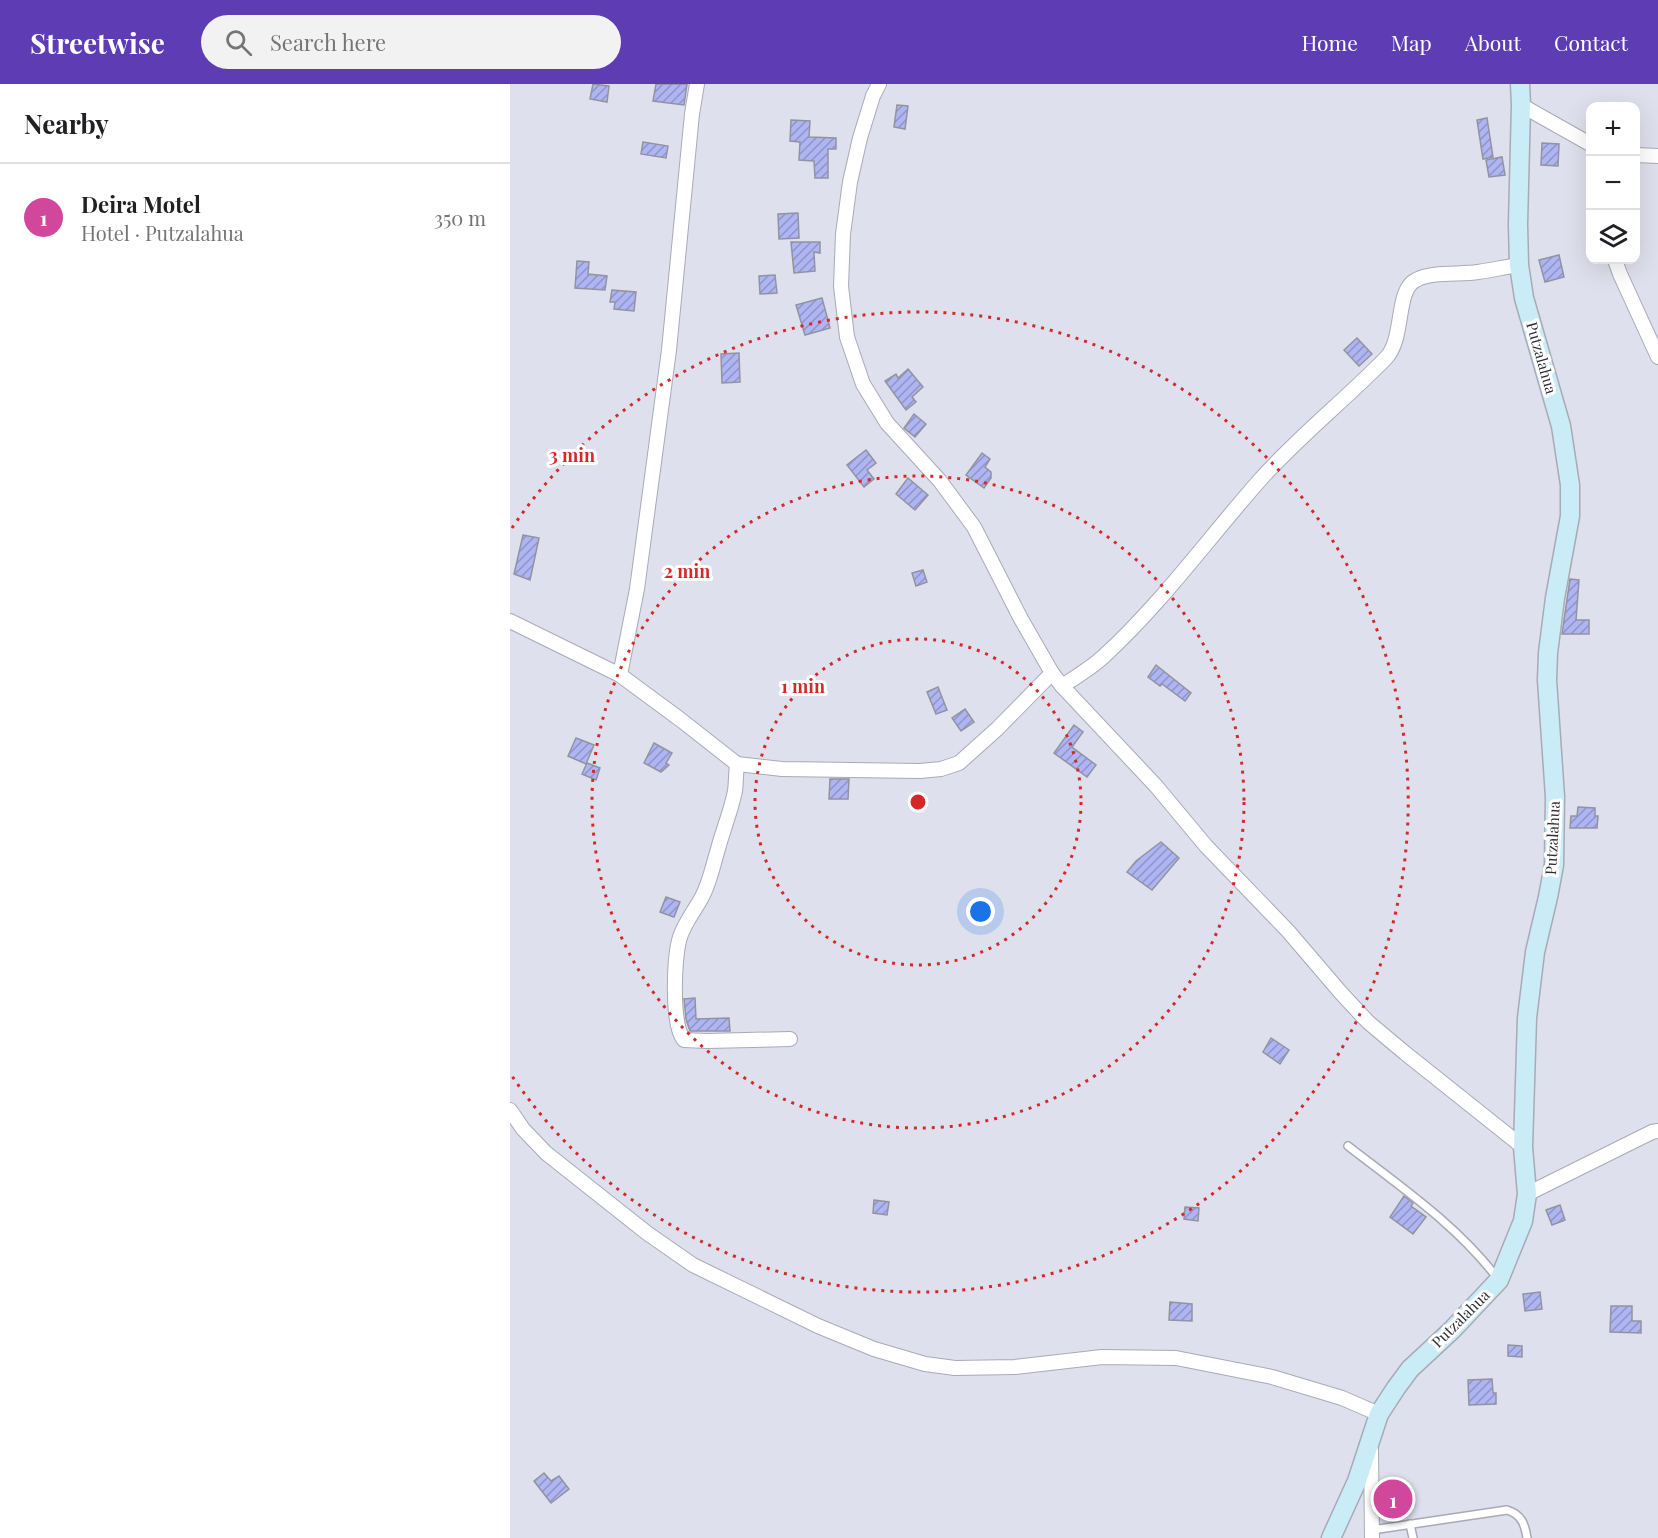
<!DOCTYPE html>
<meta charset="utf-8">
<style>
:root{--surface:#fff;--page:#f2f2f2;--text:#202124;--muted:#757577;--line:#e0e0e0;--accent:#5d3cb4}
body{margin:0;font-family:"Playfair Display",serif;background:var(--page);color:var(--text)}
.controls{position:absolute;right:18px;top:18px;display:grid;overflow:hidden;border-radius:12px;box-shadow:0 6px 24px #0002}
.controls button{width:54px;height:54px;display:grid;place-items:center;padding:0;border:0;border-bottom:2px solid var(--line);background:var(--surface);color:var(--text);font:30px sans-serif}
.you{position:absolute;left:471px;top:828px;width:21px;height:21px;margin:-15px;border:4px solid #fff;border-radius:50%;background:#1a73e8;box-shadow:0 0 0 9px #1a73e833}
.badge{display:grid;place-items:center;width:39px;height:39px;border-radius:50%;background:var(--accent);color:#fff;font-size:20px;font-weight:700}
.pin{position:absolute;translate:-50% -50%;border:3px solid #fff;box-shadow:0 2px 6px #0006}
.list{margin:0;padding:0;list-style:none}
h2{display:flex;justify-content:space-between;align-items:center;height:78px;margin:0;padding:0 24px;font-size:26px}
h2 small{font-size:20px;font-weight:400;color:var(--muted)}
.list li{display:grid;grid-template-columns:39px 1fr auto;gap:18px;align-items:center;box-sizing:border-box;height:108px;padding:0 24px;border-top:2px solid var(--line)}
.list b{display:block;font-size:22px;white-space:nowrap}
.list p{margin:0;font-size:20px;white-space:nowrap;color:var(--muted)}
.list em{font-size:20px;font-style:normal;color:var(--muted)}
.icon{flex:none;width:33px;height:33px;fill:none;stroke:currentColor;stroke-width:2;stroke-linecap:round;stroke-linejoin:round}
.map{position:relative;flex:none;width:1148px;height:1454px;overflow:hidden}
header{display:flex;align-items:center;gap:36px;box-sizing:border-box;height:84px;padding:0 30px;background:var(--accent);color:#fff}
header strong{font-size:28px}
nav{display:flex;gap:33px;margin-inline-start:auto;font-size:21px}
.search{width:420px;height:54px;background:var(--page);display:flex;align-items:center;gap:15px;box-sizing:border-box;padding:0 21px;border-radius:33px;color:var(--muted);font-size:22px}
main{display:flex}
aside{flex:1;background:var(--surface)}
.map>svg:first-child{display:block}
</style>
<header>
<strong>Streetwise</strong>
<div class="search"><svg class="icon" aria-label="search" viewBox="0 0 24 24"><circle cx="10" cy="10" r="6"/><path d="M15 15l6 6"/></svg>Search here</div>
<nav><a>Home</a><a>Map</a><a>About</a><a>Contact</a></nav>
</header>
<main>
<aside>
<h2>Nearby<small></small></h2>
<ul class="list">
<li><span class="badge" style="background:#d1479c">1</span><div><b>Deira Motel</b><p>Hotel · Putzalahua</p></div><em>350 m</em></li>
</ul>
</aside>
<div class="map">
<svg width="1148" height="1454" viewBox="0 0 1148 1454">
<defs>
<pattern id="building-hatch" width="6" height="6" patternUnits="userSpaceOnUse" patternTransform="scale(1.5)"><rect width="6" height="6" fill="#afb5f3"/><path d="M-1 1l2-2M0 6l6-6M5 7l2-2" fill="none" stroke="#8f94c6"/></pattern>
</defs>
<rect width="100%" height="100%" fill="#dfe0ed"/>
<g fill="url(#building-hatch)" stroke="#92939f" stroke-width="1.5">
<polygon points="83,0 99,2 97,18 80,15"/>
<polygon points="146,0 177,0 174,21 143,17"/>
<polygon points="387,21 398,22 395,45 384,43"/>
<polygon points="977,34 983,73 973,75 967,36"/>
<polygon points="281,36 300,37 299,53 326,54 326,65 318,65 318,94 305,94 304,77 289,76 290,58 280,57"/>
<polygon points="133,58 158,62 156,74 131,70"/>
<polygon points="1032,59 1049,60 1048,82 1031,81"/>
<polygon points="992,73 995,91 979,93 976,76"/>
<polygon points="288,129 289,154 269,155 268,130"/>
<polygon points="281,158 310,158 310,169 304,168 305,187 284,189"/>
<polygon points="1049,171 1054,193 1035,198 1029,176"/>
<polygon points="67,177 79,178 78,190 97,192 95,206 65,204"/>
<polygon points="265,191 267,209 250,210 249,192"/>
<polygon points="102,206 126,208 124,227 104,225 105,218 100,218"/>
<polygon points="312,214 320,244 295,251 286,221"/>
<polygon points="847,254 862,270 849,282 834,266"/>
<polygon points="229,269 230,298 212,299 211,270"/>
<polygon points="398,285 413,303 402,313 406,318 396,326 375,297 386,290 388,294"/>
<polygon points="404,330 416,340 405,353 394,344"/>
<polygon points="356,366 366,379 357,386 364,395 354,403 337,381"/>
<polygon points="472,369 480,375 475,383 481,388 481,394 474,404 456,391"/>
<polygon points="398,394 418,411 405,426 386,410"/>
<polygon points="13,451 29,454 20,496 4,490"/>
<polygon points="413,486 417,498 406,502 402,489"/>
<polygon points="1060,495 1069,496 1066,536 1079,536 1079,550 1052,550"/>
<polygon points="646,581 681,609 675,617 652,600 650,602 638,593"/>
<polygon points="428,603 437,626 426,630 417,608"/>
<polygon points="455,625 464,638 451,647 442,634"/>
<polygon points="564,641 573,648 562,663 586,681 577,693 544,669"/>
<polygon points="66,654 84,661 76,680 58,672"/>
<polygon points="144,659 162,669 156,679 159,681 151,688 134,679"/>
<polygon points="77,679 90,684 86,696 72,690"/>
<polygon points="320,695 339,695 338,715 319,715"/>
<polygon points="1068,723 1085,724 1085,732 1088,732 1087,744 1060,744 1061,732 1067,732"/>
<polygon points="651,758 669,774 642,806 617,788 626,777"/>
<polygon points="156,813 170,818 164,833 150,828"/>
<polygon points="185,914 186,935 219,934 220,947 180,947 176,935 174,915"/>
<polygon points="761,954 779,966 770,980 753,968"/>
<polygon points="894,1112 903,1119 901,1122 916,1133 903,1150 880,1133"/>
<polygon points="364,1116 379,1118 377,1131 363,1129"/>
<polygon points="1050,1121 1055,1136 1042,1141 1036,1126"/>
<polygon points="675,1123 689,1124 688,1137 674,1135"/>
<polygon points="1030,1208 1032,1225 1015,1227 1013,1210"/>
<polygon points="660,1218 682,1220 682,1237 659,1236"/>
<polygon points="1101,1222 1122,1222 1122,1237 1131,1237 1131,1249 1100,1248"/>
<polygon points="998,1261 1012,1262 1012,1273 998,1272"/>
<polygon points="982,1295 983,1309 986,1309 986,1320 959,1321 958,1296"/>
<polygon points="34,1389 41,1397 49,1392 59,1405 41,1419 24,1397"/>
</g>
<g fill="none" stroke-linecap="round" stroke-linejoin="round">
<g stroke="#a8aab6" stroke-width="10">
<g id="lane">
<path d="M 838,1062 C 891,1103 947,1141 988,1195"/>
<polyline points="900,1440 903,1454"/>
<path d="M 862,1446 L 997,1426 C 1011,1430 1015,1440 1017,1454"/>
</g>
</g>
<g stroke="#a8aab6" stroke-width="16">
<g id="street">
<polyline points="369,0 363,12 350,54 340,98 333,150 331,202 337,253 353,300 377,339 430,397 464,443 511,535 542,589 552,602 646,702 696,762 778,847 831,909 858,938 895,969 1013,1063"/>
<polyline points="1011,21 1080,60"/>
<polyline points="1126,71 1148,72"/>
<polyline points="1105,176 1110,190 1148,273"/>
<polyline points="0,537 110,591 171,636 227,680 272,685 410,687 431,685 449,679 487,645 542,589"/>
<polyline points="110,591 127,505 159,266 182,30 187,0"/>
<path d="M 552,602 C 566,593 581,584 593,573 C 651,520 697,456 749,397 C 788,353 835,316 876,274 C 895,254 885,206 906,196 C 923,187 950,191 968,188 C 982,186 995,183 1009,181"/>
<path d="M 227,680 C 226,689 226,699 225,707 C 221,727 213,746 208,765 C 203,781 200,798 192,813 C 185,826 175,838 170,853 C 164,872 161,941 174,956 L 197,957 L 280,955"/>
<polyline points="0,1026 13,1045 36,1069 137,1149 183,1181 308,1242 364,1265 415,1280 445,1284 505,1283 592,1273 666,1274 762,1293 832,1314 869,1330"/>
<polyline points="1017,1110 1142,1048 1148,1047"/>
<polyline points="861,1366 862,1454"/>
</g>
</g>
<g stroke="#a8aab6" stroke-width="21">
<polyline id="secondary" points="821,1454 847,1397 869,1330 886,1304 900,1285 942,1246 989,1196 1013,1137 1017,1110 1013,1063 1017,934 1025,868 1038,813 1044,781 1045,713 1037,596 1038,569 1045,514 1060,432 1060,401 1051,342 1014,214 1009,181 1008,140 1011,21 1010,0"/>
</g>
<use href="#lane" stroke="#fff" stroke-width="7"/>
<use href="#street" stroke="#fff" stroke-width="14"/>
<use href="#secondary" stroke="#caecf7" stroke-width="18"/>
</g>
<g fill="none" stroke="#d62828" stroke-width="3" stroke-dasharray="3 6">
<circle cx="408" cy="718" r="163"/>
<circle cx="408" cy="718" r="326"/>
<path d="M2 444A490 490 0 1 1 2 992"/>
</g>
<g text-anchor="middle" stroke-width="6" stroke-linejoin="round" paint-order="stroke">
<g font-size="15" fill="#2e2f34" stroke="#fff">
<text transform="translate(1031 274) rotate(74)" y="5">Putzalahua</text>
<text transform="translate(1043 754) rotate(-87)" y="5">Putzalahua</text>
<text transform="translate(951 1235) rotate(-45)" y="5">Putzalahua</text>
</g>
</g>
<circle cx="408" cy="718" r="9" fill="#d62828" stroke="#fff" stroke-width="3"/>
<g font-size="18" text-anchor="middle" font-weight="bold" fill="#d62828" stroke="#fff" stroke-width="6" stroke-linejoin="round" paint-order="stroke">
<text x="62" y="378">3 min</text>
<text x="177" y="494">2 min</text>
<text x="293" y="609">1 min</text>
</g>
</svg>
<div class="controls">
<button>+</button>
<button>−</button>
<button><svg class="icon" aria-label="layers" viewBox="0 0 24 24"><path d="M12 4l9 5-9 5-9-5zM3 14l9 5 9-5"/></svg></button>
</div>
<div class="you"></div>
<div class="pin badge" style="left:883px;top:1415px;background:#d1479c">1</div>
</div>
</main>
